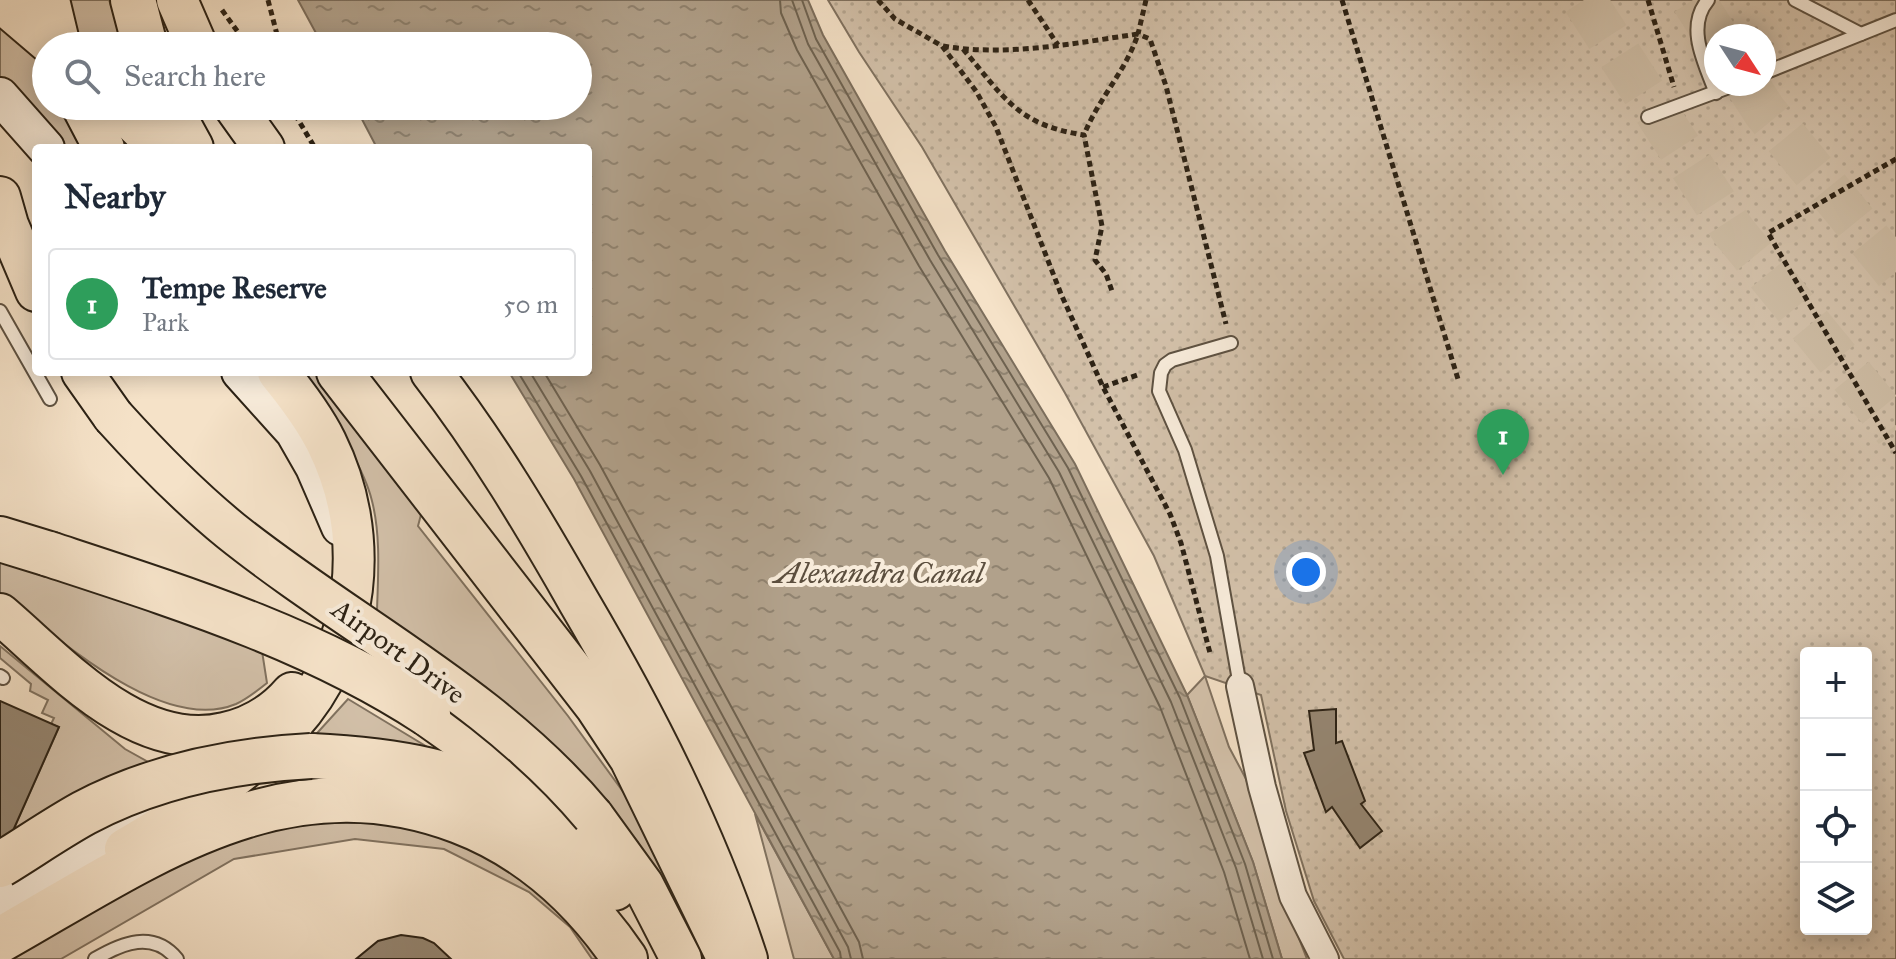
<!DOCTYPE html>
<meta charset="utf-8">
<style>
:root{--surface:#fff;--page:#f2f2f3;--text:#1f2937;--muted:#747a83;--line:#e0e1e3;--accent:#2563eb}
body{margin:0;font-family:"IM FELL Great Primer",serif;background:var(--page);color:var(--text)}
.controls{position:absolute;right:24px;bottom:24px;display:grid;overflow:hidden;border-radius:8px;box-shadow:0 4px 20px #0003}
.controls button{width:72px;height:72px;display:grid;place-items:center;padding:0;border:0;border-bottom:2px solid var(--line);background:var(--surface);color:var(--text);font:40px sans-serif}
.compass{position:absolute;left:1704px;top:24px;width:72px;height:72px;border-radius:50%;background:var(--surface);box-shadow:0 4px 20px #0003;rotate:126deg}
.you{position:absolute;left:1306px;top:572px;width:28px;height:28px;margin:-20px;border:6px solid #fff;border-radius:50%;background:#1a73e8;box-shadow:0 0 0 12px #1a73e833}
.badge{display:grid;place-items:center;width:52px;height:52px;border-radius:50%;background:var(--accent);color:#fff;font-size:26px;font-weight:700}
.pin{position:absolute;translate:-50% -66px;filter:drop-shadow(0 2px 4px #0008)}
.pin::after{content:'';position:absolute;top:42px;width:28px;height:24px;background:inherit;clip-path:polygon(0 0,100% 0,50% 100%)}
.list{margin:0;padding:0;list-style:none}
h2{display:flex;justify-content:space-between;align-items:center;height:104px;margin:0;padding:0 32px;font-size:34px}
h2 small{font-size:26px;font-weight:400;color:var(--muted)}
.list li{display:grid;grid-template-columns:52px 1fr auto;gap:24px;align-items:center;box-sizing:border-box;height:112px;margin:0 16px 16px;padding:0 16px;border:2px solid var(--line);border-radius:8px}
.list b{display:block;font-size:30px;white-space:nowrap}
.list p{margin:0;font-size:26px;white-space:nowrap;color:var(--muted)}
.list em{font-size:26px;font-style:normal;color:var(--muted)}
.icon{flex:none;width:44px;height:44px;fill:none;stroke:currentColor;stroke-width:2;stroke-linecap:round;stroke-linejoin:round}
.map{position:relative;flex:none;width:1896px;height:959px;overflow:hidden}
.search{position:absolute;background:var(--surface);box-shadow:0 4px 20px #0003;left:32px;top:32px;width:560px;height:88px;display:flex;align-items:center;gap:20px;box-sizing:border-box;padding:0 28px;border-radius:44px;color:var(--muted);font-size:30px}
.panel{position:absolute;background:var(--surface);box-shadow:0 4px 20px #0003;left:32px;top:144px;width:560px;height:232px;border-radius:8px}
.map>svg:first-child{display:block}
</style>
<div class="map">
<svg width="1896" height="959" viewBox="0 0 1896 959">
<defs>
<pattern id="park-dots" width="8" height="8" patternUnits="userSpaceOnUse" patternTransform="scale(2)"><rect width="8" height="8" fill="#d3c1aa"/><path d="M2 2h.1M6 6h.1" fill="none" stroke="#b5a691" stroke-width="1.8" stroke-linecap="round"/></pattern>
<pattern id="water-ripples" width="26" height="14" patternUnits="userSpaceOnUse" patternTransform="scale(2)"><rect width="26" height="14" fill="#b1a18b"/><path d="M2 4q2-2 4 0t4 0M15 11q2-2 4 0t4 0" fill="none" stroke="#908370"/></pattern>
</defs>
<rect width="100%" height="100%" fill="#f5e2c8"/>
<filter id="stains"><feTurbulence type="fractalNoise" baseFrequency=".0025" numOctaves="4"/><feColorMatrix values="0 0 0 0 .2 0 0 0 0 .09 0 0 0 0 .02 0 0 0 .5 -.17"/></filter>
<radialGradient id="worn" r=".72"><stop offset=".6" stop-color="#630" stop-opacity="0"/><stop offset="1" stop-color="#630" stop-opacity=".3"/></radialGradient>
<g fill="#d3c1aa" stroke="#807260" stroke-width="2">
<polygon points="26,0 109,0 125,46 80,46"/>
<polygon points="0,20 46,60 46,106 94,106 140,148 61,148 0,80"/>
<path d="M 301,372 L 316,372 L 423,507 L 418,526 L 568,716 L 632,804 L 700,939 L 692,938 L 637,841 L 601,799 L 377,611 C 378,576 381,536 372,501 C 362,460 323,408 301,372 Z"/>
<path d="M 0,561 L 93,588 L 262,651 L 267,683 C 257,691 247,699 236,704 C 161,735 55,635 0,593 Z"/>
<polygon points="0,646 125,749 150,763 8,842 59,727 51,724 54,718 42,713 48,700 30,691 31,684 0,658"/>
<polygon points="1205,676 1229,747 1246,779 1281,892 1307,959 1282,959 1253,862 1187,695"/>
<polygon points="348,699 429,748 424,755 309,742"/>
<polygon points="755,814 834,959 794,959"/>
<path d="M 292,821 C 322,824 353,821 383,823 C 426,825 508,859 541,886 C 565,907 586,936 607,959 L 592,959 L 570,927 L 529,892 L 444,849 L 355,839 L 234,859 L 61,959 L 1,959 L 213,844 Z"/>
</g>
<path fill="url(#park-dots)" stroke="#807260" stroke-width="2" fill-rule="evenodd" d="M 828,0 L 1896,0 L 1896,959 L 1344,959 L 1314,901 L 1286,811 L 1261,695 L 1205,676 L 1154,556 L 1065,393 L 922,147 L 859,52 ZM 1716,36 L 1764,36 L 1764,84 L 1716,84 ZM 1806,653 L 1866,653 L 1866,929 L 1806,929 Z"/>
<polygon fill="url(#water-ripples)" stroke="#7c6e5c" stroke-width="2" points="298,0 808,0 823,35 945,251 1075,464 1187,695 1253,862 1282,959 834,959 574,479 509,372 588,372 588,148 377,148 355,106 578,106 578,46 323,46"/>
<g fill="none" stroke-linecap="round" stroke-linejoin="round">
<g stroke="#6e6250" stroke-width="2">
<polyline points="780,0 781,13 797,50 919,266 1049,478 1160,707 1224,872 1250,959"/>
<polyline points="792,0 808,44 930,260 1059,472 1171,702 1236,868 1263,959"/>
<polyline points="802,0 816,39 938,255 1068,468 1180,698 1245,864 1273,959"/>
<polyline points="518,372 581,476 840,952 841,959"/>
<polyline points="530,372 590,471 848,947 851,959"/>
<polyline points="544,372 600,465 859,942 863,959"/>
</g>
</g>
<g fill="#958672" stroke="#2c2215" stroke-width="2">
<polygon points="0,701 59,727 8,842 0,839"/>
<polygon points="1336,709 1336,743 1342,741 1365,801 1361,804 1382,831 1360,848 1332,807 1326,812 1304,753 1314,750 1309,711"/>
<polygon points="401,935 423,938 434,943 451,959 356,959 378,941"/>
</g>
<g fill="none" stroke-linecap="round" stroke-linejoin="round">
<g stroke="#cdbca4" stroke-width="44" stroke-dasharray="44 22" stroke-linecap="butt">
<polyline points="1584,0 1734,232 1896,430"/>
<polyline points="1693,0 1716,36"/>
<polyline points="1747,84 1765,112 1896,272"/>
</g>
<g stroke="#5e5242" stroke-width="16">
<g id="lane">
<path d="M 1708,0 C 1685,27 1705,64 1716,93"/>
<polyline points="1795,0 1861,34"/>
<polyline points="1764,73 1896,20"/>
<polyline points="1648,117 1737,84"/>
<polyline points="0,311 50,399"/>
<polyline points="1231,343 1172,360 1165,365 1161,373 1159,391 1185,450 1217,556 1240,686"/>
<polyline points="0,676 3,678"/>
<path d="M 95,959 C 122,943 153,930 177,959"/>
</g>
</g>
<g stroke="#5e5242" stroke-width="30">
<polyline id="street" points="1240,686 1262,787 1293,896 1325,959"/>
</g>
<g stroke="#2c2215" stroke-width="40">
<g id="secondary">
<polyline points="0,96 46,148"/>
<polyline points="240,372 294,432 314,467 340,527"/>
<polyline points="0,904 149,815"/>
</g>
</g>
<g stroke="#2c2215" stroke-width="44">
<g id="primary">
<polyline points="49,0 60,46"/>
<polyline points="177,0 197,46"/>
<polyline points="82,106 104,148"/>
<polyline points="234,106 264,148"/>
<polyline points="0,197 8,225 36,291"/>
<polyline points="82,372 113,416"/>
<path d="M 431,372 C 487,444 534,523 579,602 C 646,716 706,833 747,959"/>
<path d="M 0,614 C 60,665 137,754 225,733 C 252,727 274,714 292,693"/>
<polyline points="593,816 643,885 681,959"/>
<path d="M 125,849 C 180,817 248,773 290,726 C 361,648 372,535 326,442 C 313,416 296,394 278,372"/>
</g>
</g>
<g stroke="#2c2215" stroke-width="48">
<g id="highway">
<polyline points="2,0 56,46"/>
<polyline points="133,0 145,46"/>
<polyline points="120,106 163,148"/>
<polyline points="168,106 191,148"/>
<polyline points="339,372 597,705 632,758 730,959"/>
<polyline points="0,539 49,554"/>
<polyline points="428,714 476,748 531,795"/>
<path d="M 311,756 C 390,760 470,770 537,817 C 566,837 589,863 614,888"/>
<path d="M 0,940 C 147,857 283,755 459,821 C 530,848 583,897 625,959"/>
</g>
</g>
<g stroke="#2c2215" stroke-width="5" stroke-dasharray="6 4" stroke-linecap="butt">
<polyline points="268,0 280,46"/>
<polyline points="878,0 895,19 942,46 976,91 996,127 1061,294 1103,387 1170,514 1181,543 1210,653"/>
<polyline points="1028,0 1058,45"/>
<polyline points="1146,0 1138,34 1150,39 1166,86 1226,324"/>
<polyline points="1342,0 1458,379"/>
<polyline points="1648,0 1674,87"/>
<polyline points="222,10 248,46"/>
<path d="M 943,46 C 1007,57 1075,43 1138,34 C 1126,71 1098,99 1084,135"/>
<path d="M 963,49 C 1004,97 1017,125 1084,135 L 1102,226 L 1095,260 L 1106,274 L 1112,291"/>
<polyline points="290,106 315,148"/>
<polyline points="1896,159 1768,233 1896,453"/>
<polyline points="1103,387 1140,374"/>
</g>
<use href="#lane" stroke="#f8ecdb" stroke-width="12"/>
<use href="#street" stroke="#f8ecdb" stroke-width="26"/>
<use href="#secondary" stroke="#f8ecdb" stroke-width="36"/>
<use href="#primary" stroke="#f5e2c8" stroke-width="40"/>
<use href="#highway" stroke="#f5e2c8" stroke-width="44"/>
<g stroke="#2c2215" stroke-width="44" stroke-linecap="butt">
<path id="primary-bridge" d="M 113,416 C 150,457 188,496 231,531 C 351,627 493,696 593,816"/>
</g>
<g stroke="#2c2215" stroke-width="48" stroke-linecap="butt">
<g id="highway-bridge">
<path d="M 49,554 C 180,597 312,638 428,714"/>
<path d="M 0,865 C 28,848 55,829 84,813 C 154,776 233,760 311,756"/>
</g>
</g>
<use href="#primary-bridge" stroke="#f5e2c8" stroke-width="40"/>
<use href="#highway-bridge" stroke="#f5e2c8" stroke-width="44"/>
</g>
<g text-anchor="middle" stroke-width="8" stroke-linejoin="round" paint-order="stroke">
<g font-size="28" fill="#2c2215" stroke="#f8ecdb">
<text transform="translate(399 651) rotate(36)" y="10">Airport Drive</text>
</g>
<g font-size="30" font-style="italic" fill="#5b4e3e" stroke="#f8ecdb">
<text x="879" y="583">Alexandra Canal</text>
</g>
</g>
<rect width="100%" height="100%" filter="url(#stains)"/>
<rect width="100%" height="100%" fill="url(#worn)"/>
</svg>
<div class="controls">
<button>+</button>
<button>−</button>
<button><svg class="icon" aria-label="locate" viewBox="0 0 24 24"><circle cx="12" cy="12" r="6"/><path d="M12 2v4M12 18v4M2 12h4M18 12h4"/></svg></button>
<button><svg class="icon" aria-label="layers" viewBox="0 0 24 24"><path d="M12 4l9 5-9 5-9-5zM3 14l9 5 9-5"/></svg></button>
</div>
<svg class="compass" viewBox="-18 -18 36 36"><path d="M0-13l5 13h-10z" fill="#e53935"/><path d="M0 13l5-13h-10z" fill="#747a83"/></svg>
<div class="you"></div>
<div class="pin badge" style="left:1503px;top:475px;background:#2e9e5b">1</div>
<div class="search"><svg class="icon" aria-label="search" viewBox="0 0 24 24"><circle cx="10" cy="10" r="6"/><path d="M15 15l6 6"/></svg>Search here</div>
<section class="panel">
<h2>Nearby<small></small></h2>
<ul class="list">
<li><span class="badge" style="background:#2e9e5b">1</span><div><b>Tempe Reserve</b><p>Park</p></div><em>50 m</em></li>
</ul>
</section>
</div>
